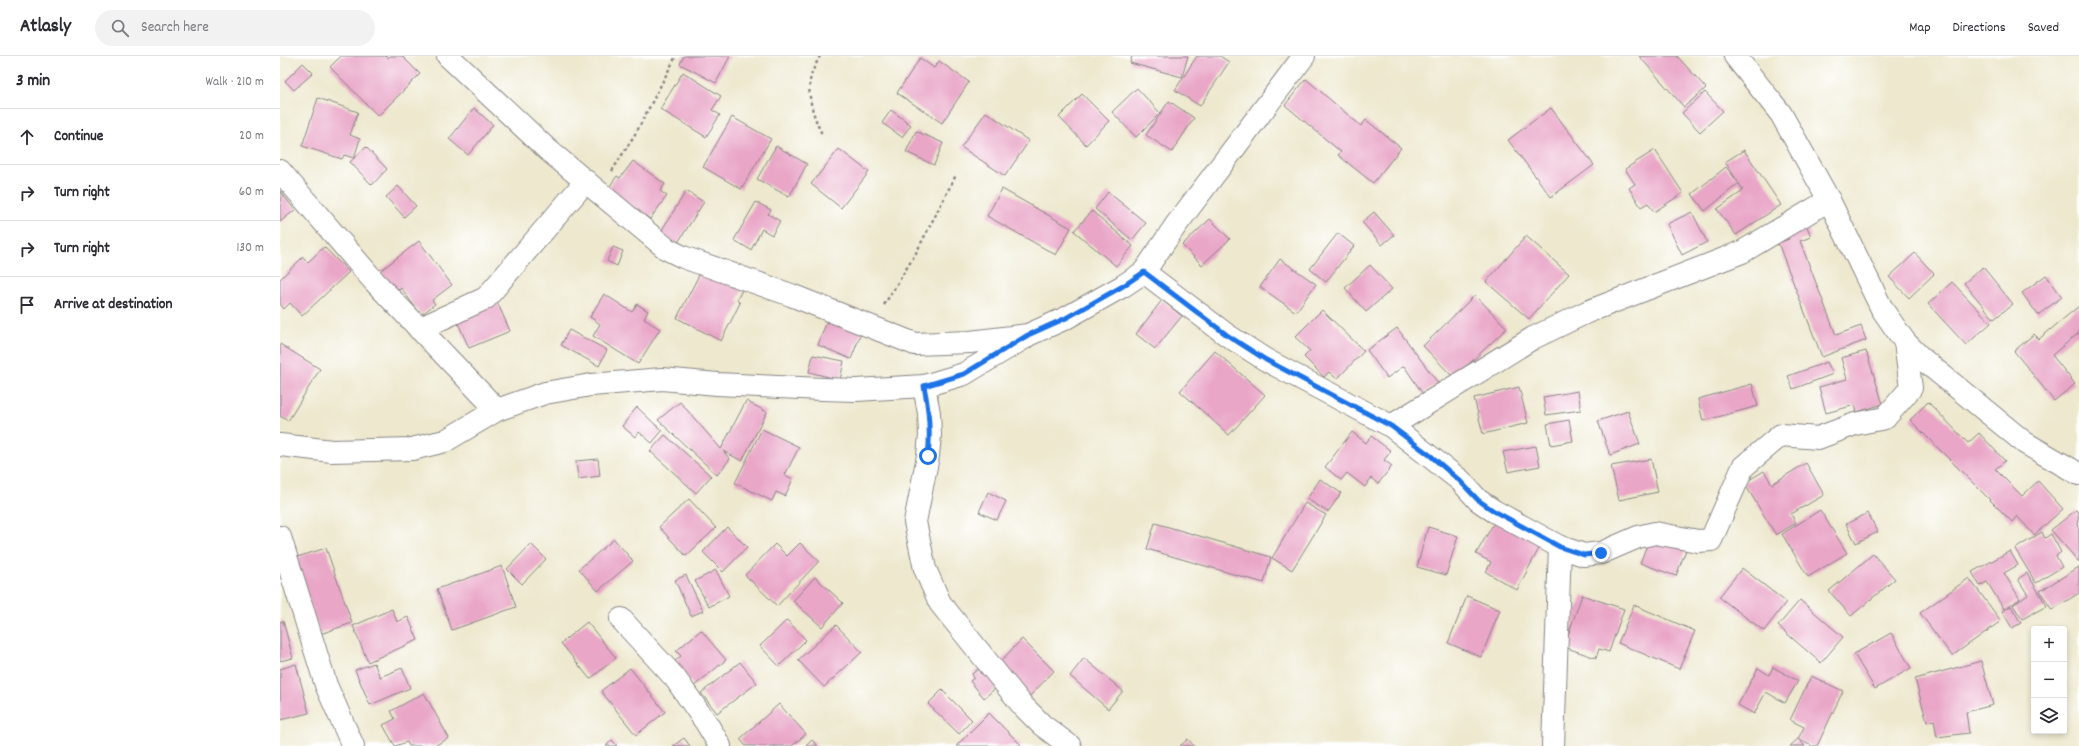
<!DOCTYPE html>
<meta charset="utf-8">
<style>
:root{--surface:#fff;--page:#f2f2f3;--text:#2b2b33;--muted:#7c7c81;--line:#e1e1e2}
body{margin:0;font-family:Dekko,sans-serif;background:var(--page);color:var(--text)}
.controls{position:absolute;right:12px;bottom:12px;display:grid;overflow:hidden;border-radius:4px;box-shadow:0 2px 6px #0003}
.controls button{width:36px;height:36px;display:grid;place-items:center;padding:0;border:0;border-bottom:1px solid var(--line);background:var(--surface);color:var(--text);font:20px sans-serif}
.stop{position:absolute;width:12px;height:12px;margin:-9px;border:3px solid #1a73e8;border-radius:50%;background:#fff}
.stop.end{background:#1a73e8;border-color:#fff;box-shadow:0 1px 4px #0008}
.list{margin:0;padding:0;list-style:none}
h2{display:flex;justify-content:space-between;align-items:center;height:52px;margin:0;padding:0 16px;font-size:17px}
h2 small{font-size:13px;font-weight:400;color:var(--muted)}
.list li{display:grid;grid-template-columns:26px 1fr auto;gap:12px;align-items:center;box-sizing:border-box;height:56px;padding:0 16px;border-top:1px solid var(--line)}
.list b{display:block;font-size:15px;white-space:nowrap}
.list em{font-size:13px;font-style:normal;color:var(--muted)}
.icon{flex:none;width:22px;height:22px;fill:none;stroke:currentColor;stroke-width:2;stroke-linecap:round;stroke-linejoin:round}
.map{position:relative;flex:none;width:1799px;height:690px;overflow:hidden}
header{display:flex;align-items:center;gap:24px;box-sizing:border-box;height:56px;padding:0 20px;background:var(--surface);border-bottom:1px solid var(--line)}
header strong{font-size:19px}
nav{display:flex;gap:22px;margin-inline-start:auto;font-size:14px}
.search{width:280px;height:36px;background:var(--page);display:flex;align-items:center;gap:10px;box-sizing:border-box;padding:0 14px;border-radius:22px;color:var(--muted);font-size:15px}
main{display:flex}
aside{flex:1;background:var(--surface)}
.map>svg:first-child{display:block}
</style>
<header>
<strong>Atlasly</strong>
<div class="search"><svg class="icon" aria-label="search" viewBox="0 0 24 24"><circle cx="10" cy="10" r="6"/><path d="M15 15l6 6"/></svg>Search here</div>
<nav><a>Map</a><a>Directions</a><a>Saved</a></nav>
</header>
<main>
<aside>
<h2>3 min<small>Walk · 210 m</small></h2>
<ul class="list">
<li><svg class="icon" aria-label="ahead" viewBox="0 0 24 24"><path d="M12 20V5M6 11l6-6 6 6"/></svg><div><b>Continue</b></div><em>20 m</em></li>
<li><svg class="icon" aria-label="right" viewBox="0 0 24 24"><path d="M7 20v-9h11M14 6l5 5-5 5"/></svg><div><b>Turn right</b></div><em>60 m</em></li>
<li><svg class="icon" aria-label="right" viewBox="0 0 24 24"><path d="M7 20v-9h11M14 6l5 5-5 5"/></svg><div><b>Turn right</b></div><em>130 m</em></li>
<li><svg class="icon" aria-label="arrive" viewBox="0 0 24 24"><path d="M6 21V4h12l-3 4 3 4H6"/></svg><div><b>Arrive at destination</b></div></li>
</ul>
</aside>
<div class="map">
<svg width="1799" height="690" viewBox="0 0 1799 690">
<rect width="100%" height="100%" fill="#fff"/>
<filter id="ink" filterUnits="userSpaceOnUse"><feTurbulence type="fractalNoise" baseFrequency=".025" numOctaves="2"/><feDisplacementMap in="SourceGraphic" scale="8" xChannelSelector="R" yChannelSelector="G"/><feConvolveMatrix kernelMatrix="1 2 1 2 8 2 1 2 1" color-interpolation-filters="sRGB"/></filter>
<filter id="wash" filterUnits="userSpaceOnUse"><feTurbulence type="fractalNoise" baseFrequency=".012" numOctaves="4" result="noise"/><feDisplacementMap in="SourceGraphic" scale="16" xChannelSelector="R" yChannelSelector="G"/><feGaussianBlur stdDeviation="0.9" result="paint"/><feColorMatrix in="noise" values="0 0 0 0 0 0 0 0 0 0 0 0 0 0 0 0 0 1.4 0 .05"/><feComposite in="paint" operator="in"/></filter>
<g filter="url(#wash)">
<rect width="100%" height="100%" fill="#ede8ce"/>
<g id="blocks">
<g fill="#e9a6c7">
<polygon points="61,0 106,0 108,2 110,0 122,0 140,18 98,60 50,11"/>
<polygon points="404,0 450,0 436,27 400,8"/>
<polygon points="852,0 908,0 902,21 850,7"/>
<polygon points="917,0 940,0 949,6 920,50 895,34"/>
<polygon points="1359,0 1397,0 1426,32 1404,51"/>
<polygon points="640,2 654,12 659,5 689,26 662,67 617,37"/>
<polygon points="23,7 33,17 14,34 5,25"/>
<polygon points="403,16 441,40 432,54 440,59 426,81 380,53"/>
<polygon points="1026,23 1081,70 1086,64 1121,92 1093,127 1058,99 1061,96 1005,49"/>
<polygon points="857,32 880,57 856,81 832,56"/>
<polygon points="1425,36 1443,55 1420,76 1402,57"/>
<polygon points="802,38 829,65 806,89 779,61"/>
<polygon points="38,42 78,56 70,79 80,83 74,102 64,99 62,103 22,90"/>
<polygon points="889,45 914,62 892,96 866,79"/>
<polygon points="194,52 213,69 188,99 169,83"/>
<polygon points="1271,52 1314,109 1271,141 1228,84"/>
<polygon points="611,54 631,69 622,81 602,67"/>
<polygon points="706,56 749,85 725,120 681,91"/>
<polygon points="452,61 491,83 461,133 423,111"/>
<polygon points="636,75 663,87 654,109 626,96"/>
<polygon points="496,90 527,108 509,141 477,123"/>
<polygon points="86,91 107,113 92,129 70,106"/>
<polygon points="559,93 589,116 561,152 531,128"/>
<polygon points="1375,94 1403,137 1374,156 1368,147 1361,151 1349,132 1355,128 1345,113"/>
<polygon points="1464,94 1501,149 1456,179 1437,153 1463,135 1459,127 1425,155 1412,138 1446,111 1458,126 1445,106"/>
<polygon points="353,105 385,128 380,135 387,140 370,163 327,134 337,120 340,122"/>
<polygon points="118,130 136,150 124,161 106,141"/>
<polygon points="722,133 791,172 776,199 707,160"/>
<polygon points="0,135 15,154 0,166"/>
<polygon points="406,135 424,146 397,188 380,177"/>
<polygon points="828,136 866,167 852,184 815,153"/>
<polygon points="476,146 491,154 488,158 500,165 492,179 482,173 471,194 454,184"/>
<polygon points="812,155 853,190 836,210 794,175"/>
<polygon points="1094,156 1114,179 1102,189 1082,166"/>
<polygon points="1412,156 1427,186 1402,199 1387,168"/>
<polygon points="930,163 950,183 922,209 902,189"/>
<polygon points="1527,170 1531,181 1520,185 1556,279 1581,270 1586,284 1542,301 1498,187 1509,183 1507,178"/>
<polygon points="1058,177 1074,190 1046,226 1030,213"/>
<polygon points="1246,180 1289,218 1249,263 1206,226"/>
<polygon points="139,185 172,229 152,244 155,248 141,259 121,232 117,236 100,215"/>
<polygon points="44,191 69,216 22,260 10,247 4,253 0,248 0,223 23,201 28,206"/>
<polygon points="333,191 343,195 337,210 327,205"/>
<polygon points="1635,197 1654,218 1629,242 1609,221"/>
<polygon points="1000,203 1036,228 1016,256 980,231"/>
<polygon points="1090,209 1112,233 1086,256 1065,232"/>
<polygon points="423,211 463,232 457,244 460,247 441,285 397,262"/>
<polygon points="1703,211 1733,248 1714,263 1684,227"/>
<polygon points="1766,219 1782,241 1758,259 1742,237"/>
<polygon points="1672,226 1711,267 1686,289 1648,248"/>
<polygon points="211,232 230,275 189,292 170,249"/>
<polygon points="324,238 352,256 357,248 368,255 364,263 380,273 358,308 313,280 320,268 310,261"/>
<polygon points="1195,239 1227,272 1174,322 1143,290"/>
<polygon points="882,244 902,260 875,293 856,278"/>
<polygon points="1799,250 1799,277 1772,299 1795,328 1774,345 1734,295 1754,278 1759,283"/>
<polygon points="1042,254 1084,295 1057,323 1049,316 1044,321 1024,301 1030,295 1015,281"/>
<polygon points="548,262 582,275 571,303 538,289"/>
<polygon points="1117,272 1158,327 1143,338 1124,310 1107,322 1087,294"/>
<polygon points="289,274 327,294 319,310 281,289"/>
<polygon points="0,288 40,313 8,365 0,360"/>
<polygon points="935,295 985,339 949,379 900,335"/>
<polygon points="1586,295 1603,348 1577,356 1575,349 1546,357 1539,331 1567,323 1561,302"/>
<polygon points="533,299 564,305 560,324 529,316"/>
<polygon points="1547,306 1553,318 1513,333 1508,320"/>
<polygon points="1472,328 1478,350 1423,365 1418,343"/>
<polygon points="1239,331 1248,367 1203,378 1194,342"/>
<polygon points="1298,335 1301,354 1266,359 1263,341"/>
<polygon points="466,345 487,356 462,405 443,395 450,403 437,419 378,364 400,346 441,393"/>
<polygon points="1648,346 1688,387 1699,377 1725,405 1715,413 1742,440 1758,425 1783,453 1754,479 1737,460 1732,466 1630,364"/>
<polygon points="357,351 382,375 372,387 359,376 355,381 342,370"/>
<polygon points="1348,355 1360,388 1330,399 1318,365"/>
<polygon points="1289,364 1293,385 1271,389 1267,368"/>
<polygon points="482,373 519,391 505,419 513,423 505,440 496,436 492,445 455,427"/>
<polygon points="1072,376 1086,387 1091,380 1111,395 1104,404 1112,410 1098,428 1091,422 1085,431 1067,417 1061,424 1045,411"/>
<polygon points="385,379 431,420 416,437 370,395"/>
<polygon points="1256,390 1260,410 1228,416 1223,396"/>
<polygon points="318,403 320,420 298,423 296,405"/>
<polygon points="1371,403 1378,436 1339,444 1331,410"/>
<polygon points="1526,407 1544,439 1511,458 1516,467 1496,479 1464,427 1484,415 1492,428"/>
<polygon points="1040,423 1061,437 1048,456 1027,443"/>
<polygon points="708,436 726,445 717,464 699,456"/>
<polygon points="409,443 436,472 406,500 379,471"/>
<polygon points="1025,447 1046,459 1012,514 992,502"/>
<polygon points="1540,454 1567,497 1528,521 1502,478"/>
<polygon points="1796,454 1799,457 1797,470 1799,472 1799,506 1771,474"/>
<polygon points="1588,457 1598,476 1576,487 1566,468"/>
<polygon points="1219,458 1264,483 1237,534 1206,516 1211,506 1196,498"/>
<polygon points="875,467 991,501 984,527 867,493"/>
<polygon points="447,471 467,491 443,516 423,496"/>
<polygon points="1148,471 1178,480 1166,519 1137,511"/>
<polygon points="1762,476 1765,482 1771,478 1781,496 1776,500 1782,511 1756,527 1735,493"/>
<polygon points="1370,481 1406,494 1396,520 1360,507"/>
<polygon points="334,483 353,505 318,535 299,513"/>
<polygon points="520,487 539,505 497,550 465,519 495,488 507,500"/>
<polygon points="251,488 266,503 242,528 227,513"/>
<polygon points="46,492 72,567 40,578 14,502"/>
<polygon points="1730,495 1738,509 1724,517 1740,543 1724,553 1707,526 1700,530 1692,516"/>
<polygon points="1593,498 1615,523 1571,560 1549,535"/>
<polygon points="222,510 236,551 172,574 157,533"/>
<polygon points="1799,511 1799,537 1772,554 1760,535"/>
<polygon points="1462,512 1506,546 1484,575 1439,541"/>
<polygon points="436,514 449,540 429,551 415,525"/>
<polygon points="1747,517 1767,550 1742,563 1733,549 1748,539 1738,523"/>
<polygon points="406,519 423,555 411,560 395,524"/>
<polygon points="535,521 563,547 542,571 513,545"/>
<polygon points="1689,522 1721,565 1672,600 1640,557"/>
<polygon points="1302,539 1344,553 1329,596 1319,593 1316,602 1284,591"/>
<polygon points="1187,540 1220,554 1201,601 1168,587"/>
<polygon points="1520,544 1563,581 1541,607 1498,570"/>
<polygon points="1354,549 1415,575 1399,613 1338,587"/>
<polygon points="1731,550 1741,567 1732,572 1722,555"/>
<polygon points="112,553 117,566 128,561 138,584 88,606 73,570"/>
<polygon points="507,564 526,584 499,610 480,590"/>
<polygon points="3,565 13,602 0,605 0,566"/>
<polygon points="307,566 336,602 310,623 281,587"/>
<polygon points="556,569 582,596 544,631 518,604"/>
<polygon points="421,574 446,604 414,630 394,606 401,600 396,595"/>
<polygon points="1611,577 1631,612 1595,633 1574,598"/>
<polygon points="742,583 774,615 747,643 715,611"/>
<polygon points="804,602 843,635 828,653 790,620"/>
<polygon points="1701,605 1713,649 1686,656 1689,677 1657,681 1654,664 1647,666 1635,623"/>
<polygon points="460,606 477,627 437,657 421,637"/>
<polygon points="94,607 100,621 122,612 130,632 90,649 75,614"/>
<polygon points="16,608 29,657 0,664 0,613"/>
<polygon points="1493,611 1518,625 1505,647 1486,636 1474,658 1458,649 1478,612 1489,619"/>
<polygon points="350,612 385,656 356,679 321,635"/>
<polygon points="698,613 701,618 705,615 718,630 704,642 690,625 694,622 692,618"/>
<polygon points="1531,620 1563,635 1537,690 1532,690 1518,683 1525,690 1510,690 1518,683 1524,671 1510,664"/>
<polygon points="662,634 692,664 679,678 648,648"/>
<polygon points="144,637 169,682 154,690 129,690 127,686 115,690 103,669 115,663 111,655"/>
<polygon points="499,648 526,678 512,690 466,690 460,683"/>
<polygon points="709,657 742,690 676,690"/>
<polygon points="404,682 410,690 393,690"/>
<polygon points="908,683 914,690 900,690"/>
<polygon points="332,684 337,690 326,690"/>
<polygon points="532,684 538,690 526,690"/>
</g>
</g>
</g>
<g filter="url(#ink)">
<use href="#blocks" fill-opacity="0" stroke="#888584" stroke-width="1"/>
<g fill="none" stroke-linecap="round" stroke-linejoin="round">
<g stroke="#888584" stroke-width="24">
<g id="street">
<polyline points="168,0 268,94 387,193 403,201 511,239 635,288 690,286 748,279 786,262 843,230 864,216 896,169 1024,0"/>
<polyline points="1455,0 1501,58 1549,144 1602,253 1625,286 1641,302 1745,387 1799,418"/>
<polyline points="0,115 94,225 217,354"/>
<polyline points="864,216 947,279 986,304 1111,370 1181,425 1198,444 1214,455 1280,491 1304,499 1321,497 1358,481 1375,477 1418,485 1431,484 1463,411 1501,379 1538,382 1575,368 1605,362 1631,332 1625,286"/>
<polyline points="139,273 206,242 306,125"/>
<polyline points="644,330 649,357 650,379 648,400 635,466 645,513 660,547 743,650 762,669 790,690"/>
<polyline points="1111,370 1253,282 1307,256 1462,196 1549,144"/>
<polyline points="0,389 52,395 132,393 165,385 217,354 265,337 311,329 382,323 437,328 542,333 576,334 644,330 684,318 744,282"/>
<polyline points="0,481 46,629 73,690"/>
<polyline points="341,563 395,622 427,668 440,690"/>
<polyline points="1273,690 1280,491"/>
</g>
</g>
<g stroke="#888584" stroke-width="2.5" stroke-dasharray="3 3" stroke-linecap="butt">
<path d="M 540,0 C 537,6 533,13 531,20 C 526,39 534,62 542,78"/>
<polyline points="332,115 357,75 396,0"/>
<polyline points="604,249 636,197 676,119"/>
</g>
<use href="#street" stroke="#fff" stroke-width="22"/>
</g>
</g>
<g fill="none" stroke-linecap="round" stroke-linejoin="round" filter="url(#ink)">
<path stroke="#1a73e8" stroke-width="5" d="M 648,400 C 651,375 649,354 644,330 L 684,318 L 748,279 L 786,262 L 843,230 L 864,216 L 947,279 L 986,304 L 1111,370 L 1151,400 L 1180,425 L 1198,444 L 1214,455 L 1280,491 L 1304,499 L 1321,497"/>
</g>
</svg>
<div class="controls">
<button>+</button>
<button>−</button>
<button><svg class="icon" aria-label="layers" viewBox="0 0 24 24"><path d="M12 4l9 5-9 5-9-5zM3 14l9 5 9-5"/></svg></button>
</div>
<div class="stop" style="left:648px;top:400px"></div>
<div class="stop end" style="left:1321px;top:497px"></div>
</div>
</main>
